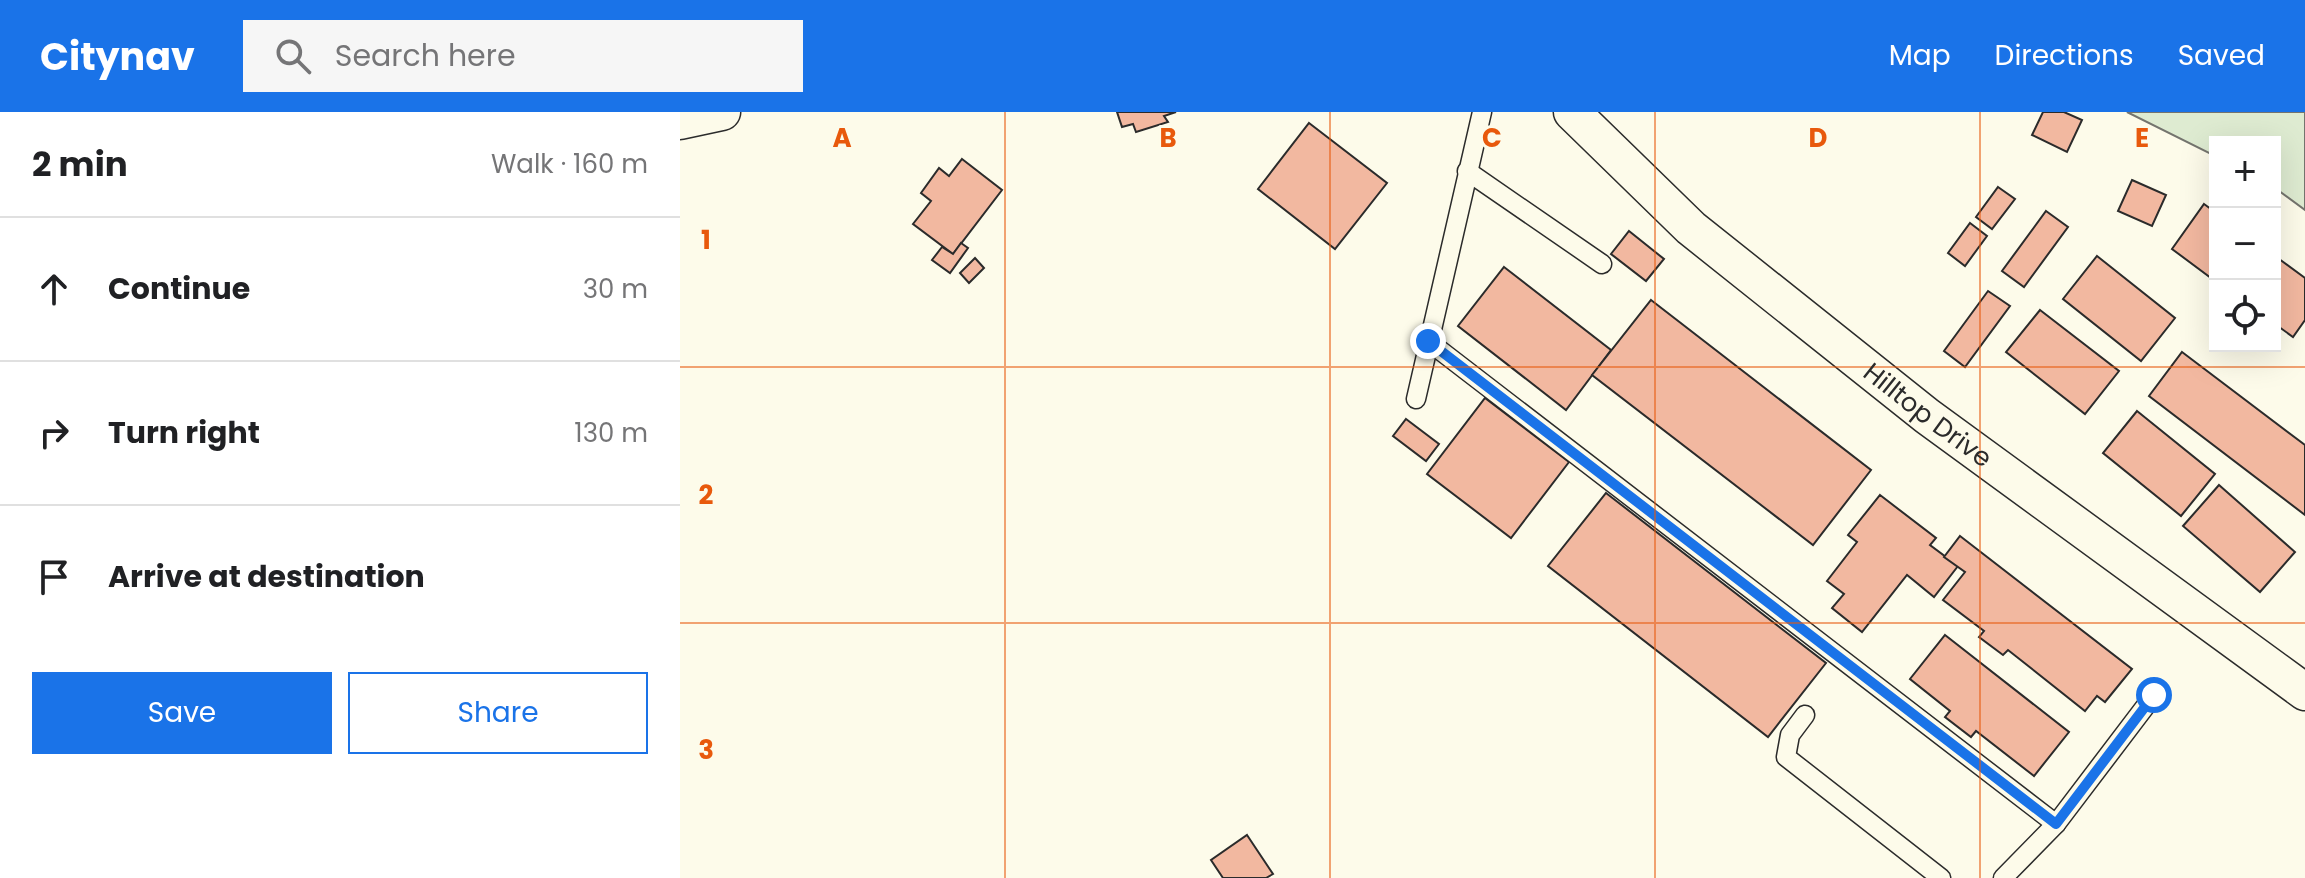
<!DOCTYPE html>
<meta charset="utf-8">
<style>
:root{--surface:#fff;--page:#f6f6f6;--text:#202124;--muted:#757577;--line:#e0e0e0;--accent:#1a73e8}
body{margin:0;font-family:Poppins,sans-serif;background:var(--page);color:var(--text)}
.controls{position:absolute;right:24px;top:24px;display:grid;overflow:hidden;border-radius:0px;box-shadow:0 8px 32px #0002}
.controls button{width:72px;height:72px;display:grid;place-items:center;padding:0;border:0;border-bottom:2px solid var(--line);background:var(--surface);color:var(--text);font:40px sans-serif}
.stop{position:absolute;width:24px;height:24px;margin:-18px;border:6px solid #1a73e8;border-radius:50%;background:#fff}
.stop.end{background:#1a73e8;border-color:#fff;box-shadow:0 2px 8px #0008}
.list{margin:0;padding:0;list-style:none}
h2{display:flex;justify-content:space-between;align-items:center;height:104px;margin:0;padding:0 32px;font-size:34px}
h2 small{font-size:26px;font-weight:400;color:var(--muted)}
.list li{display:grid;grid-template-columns:52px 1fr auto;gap:24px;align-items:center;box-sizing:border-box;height:144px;padding:0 32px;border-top:2px solid var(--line)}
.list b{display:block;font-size:30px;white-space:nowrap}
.list em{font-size:26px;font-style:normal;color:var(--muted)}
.actions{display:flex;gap:16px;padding:24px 32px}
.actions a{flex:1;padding:18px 0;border:2px solid var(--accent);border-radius:0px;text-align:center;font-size:28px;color:var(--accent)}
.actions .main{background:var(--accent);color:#fff}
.icon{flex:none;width:44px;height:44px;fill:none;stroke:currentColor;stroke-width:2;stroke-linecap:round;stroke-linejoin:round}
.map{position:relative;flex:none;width:1625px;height:766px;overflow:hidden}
header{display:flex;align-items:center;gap:48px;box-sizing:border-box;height:112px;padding:0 40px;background:var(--accent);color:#fff}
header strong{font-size:38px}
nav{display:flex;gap:44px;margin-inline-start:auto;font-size:28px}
.search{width:560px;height:72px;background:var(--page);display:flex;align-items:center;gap:20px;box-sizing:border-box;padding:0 28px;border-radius:0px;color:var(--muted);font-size:30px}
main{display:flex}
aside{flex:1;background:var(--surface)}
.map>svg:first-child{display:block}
</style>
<header>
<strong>Citynav</strong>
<div class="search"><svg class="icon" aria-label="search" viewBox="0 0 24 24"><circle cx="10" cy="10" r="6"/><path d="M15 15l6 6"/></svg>Search here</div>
<nav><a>Map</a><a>Directions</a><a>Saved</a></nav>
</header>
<main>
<aside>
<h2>2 min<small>Walk · 160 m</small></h2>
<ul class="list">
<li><svg class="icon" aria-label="ahead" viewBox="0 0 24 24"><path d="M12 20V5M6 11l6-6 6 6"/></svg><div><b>Continue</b></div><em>30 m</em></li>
<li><svg class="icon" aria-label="right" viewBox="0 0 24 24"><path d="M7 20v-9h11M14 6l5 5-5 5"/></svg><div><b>Turn right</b></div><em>130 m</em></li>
<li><svg class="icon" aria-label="arrive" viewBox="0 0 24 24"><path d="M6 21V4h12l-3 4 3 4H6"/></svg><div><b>Arrive at destination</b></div></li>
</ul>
<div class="actions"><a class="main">Save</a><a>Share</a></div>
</aside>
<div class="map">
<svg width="1625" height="766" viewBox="0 0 1625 766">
<rect width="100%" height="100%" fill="#fdfbea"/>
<polygon fill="#deebd1" stroke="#74746e" stroke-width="2" points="1447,0 1625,0 1625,98 1595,76 1595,30 1535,30 1535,44"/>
<g fill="#f2b8a0" stroke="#2b2b2b" stroke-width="2">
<polygon points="437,0 496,0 484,4 488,10 456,20 453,12 442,15"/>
<polygon points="1363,0 1384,0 1402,8 1387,40 1352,23"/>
<polygon points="629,11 707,71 655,137 578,77"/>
<polygon points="282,47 322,78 273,142 233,112 251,89 241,81 259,56 269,64"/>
<polygon points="1452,68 1486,83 1472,114 1438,99"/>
<polygon points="1318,75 1335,87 1312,117 1296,105"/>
<polygon points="1524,92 1535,100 1535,169 1492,137"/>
<polygon points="1366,99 1388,115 1344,175 1322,159"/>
<polygon points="1290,111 1307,124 1285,154 1268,141"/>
<polygon points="949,119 984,147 966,169 931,142"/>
<polygon points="281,131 288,136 270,161 252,148 262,135 273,142"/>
<polygon points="1417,144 1495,206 1461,249 1383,187"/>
<polygon points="1595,144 1625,166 1625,208 1613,225 1595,212"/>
<polygon points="295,146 304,156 289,171 280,161"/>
<polygon points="824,155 931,238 886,298 778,214"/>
<polygon points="1308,179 1330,194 1285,255 1264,239"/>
<polygon points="971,188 1191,358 1133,433 912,263"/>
<polygon points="1360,198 1439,259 1405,302 1326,240"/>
<polygon points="1502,240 1625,333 1625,403 1469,284"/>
<polygon points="805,286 889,350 831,426 747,362"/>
<polygon points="1457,299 1535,362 1501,404 1423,341"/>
<polygon points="726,307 759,332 746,349 713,324"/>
<polygon points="1539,373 1615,440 1580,480 1503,414"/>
<polygon points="926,381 1146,551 1088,625 868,454"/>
<polygon points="1200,383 1256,426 1250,433 1278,454 1254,485 1227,463 1182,520 1152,496 1164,482 1147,469 1177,430 1168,423"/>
<polygon points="1280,424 1452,557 1425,590 1417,584 1405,599 1328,538 1323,543 1299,525 1304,519 1263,488 1285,460 1264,445"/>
<polygon points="1265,523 1389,620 1354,664 1296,619 1291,625 1265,605 1270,599 1230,567"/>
<polygon points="567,723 593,762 586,766 543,766 531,748"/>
</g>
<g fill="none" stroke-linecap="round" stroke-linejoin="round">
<g stroke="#2b2b2b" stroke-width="21">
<g id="service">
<polyline points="787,59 922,152"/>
<polyline points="748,229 1376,712"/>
<polyline points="736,287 802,0"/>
<polyline points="1125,603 1110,623 1106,645 1261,766"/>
<polyline points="1323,766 1376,712 1474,583"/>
</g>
</g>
<g stroke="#2b2b2b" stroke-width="39">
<g id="minor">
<path id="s1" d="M 892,0 L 1011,116 L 1247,304 L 1625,580"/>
<polyline points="0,9 42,0"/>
</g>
</g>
<use href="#service" stroke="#fdfbea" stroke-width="18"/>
<use href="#minor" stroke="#fdfbea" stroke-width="36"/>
</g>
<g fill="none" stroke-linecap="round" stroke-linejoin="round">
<polyline stroke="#1a73e8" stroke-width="10" points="748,229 1376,712 1474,583"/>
</g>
<path fill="none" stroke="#e8590c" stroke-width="2" stroke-opacity="0.55" d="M 325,0 L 325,766M 650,0 L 650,766M 975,0 L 975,766M 1300,0 L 1300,766M 0,255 L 1625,255M 0,511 L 1625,511"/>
<g text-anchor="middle" stroke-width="6" stroke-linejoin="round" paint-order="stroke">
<g font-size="26" fill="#2b2b2b" stroke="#fdfbea">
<text dy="9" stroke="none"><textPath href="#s1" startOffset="468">Hilltop Drive</textPath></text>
</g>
</g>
<g font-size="26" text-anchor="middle" font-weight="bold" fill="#e8590c" stroke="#fdfbea" stroke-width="6" stroke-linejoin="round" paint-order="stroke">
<text x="162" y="35">A</text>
<text x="488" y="35">B</text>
<text x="812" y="35">C</text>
<text x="1138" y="35">D</text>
<text x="1462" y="35">E</text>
<text x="26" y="137">1</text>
<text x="26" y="392">2</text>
<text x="26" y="647">3</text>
</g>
</svg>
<div class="controls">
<button>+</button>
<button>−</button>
<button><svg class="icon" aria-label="locate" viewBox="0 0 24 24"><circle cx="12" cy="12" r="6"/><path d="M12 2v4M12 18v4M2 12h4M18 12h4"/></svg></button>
</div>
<div class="stop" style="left:1474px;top:583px"></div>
<div class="stop end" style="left:748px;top:229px"></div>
</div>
</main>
